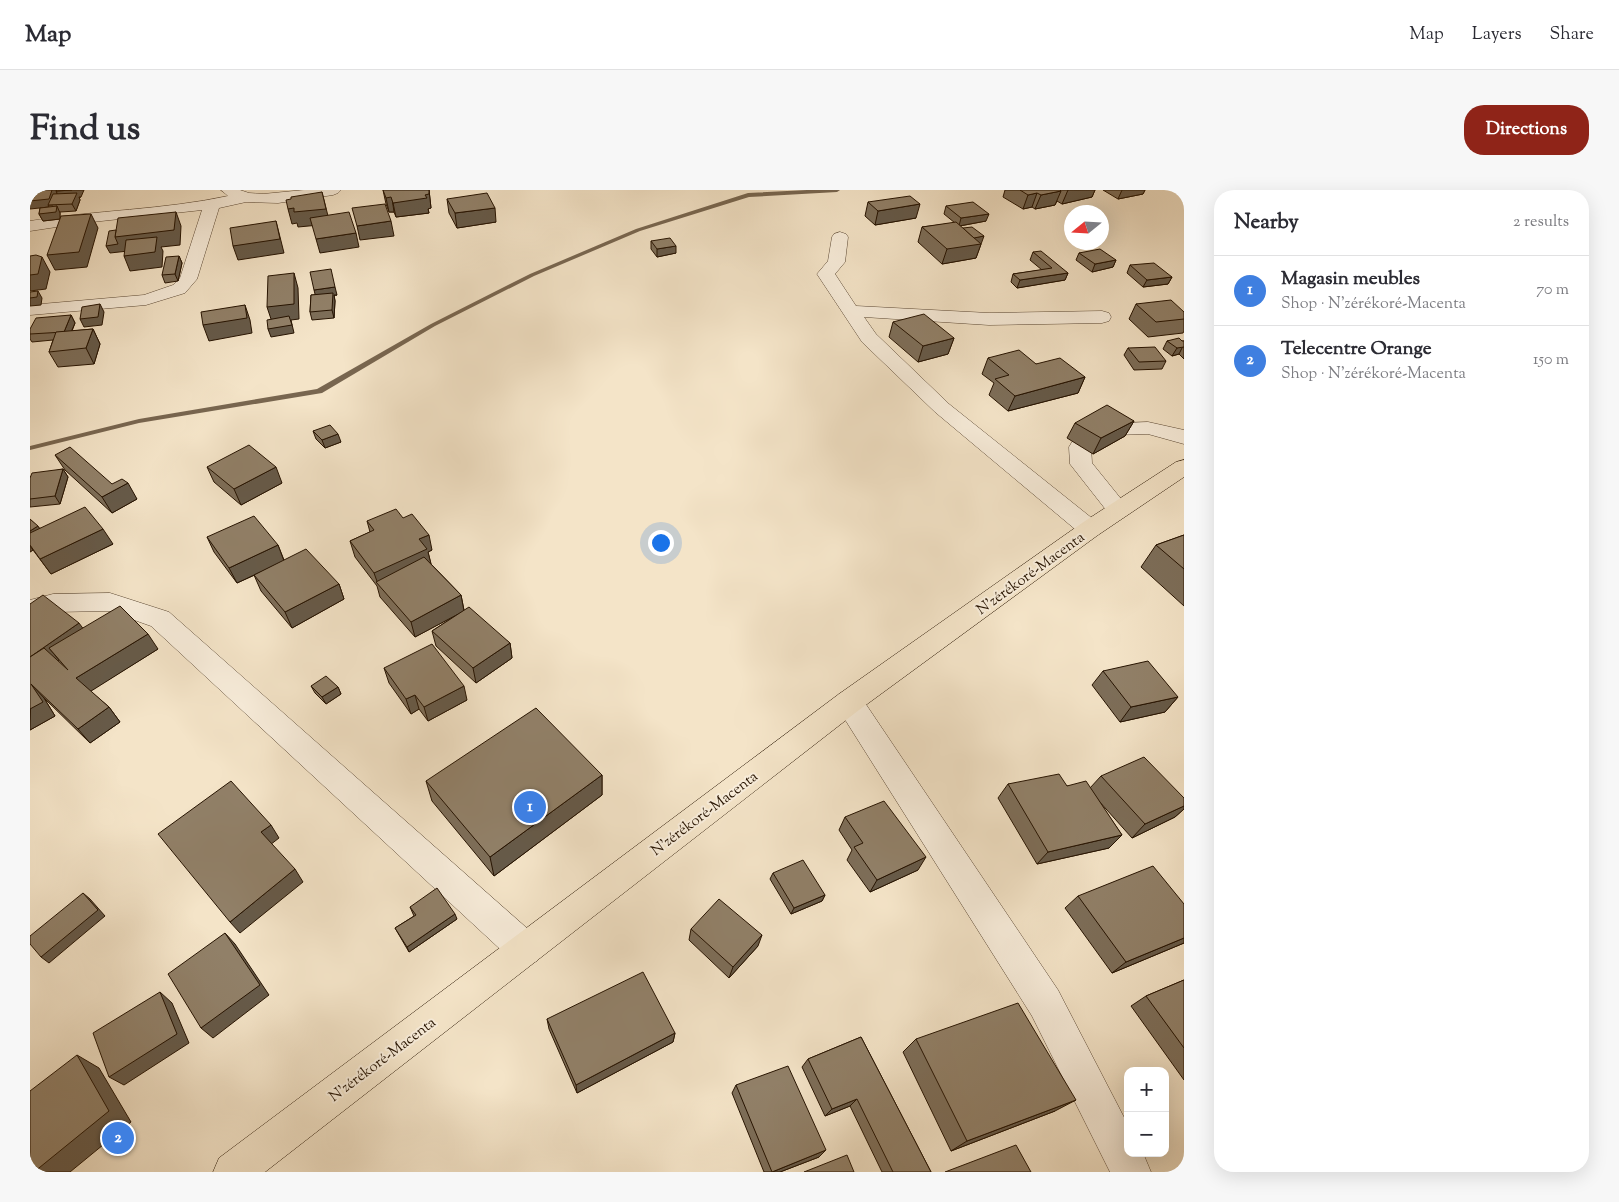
<!DOCTYPE html>
<meta charset="utf-8">
<style>
:root{--surface:#fff;--page:#f7f7f7;--text:#2b2b33;--muted:#7c7c81;--line:#e1e1e2;--accent:#8f2418}
body{margin:0;font-family:"Sorts Mill Goudy",serif;background:var(--page);color:var(--text)}
.controls{position:absolute;right:15px;bottom:15px;display:grid;overflow:hidden;border-radius:10px;box-shadow:0 5px 20px #0002}
.controls button{width:45px;height:45px;display:grid;place-items:center;padding:0;border:0;border-bottom:1px solid var(--line);background:var(--surface);color:var(--text);font:25px sans-serif}
.compass{position:absolute;left:1034px;top:15px;width:45px;height:45px;border-radius:50%;background:var(--surface);box-shadow:0 5px 20px #0002;rotate:252deg}
.you{position:absolute;left:630px;top:352px;width:18px;height:18px;margin:-12px;border:4px solid #fff;border-radius:50%;background:#1a73e8;box-shadow:0 0 0 8px #1a73e833}
.badge{display:grid;place-items:center;width:32px;height:32px;border-radius:50%;background:var(--accent);color:#fff;font-size:16px;font-weight:700}
.pin{position:absolute;translate:-50% -50%;border:2px solid #fff;box-shadow:0 1px 5px #0006}
.list{margin:0;padding:0;list-style:none}
h2{display:flex;justify-content:space-between;align-items:center;height:65px;margin:0;padding:0 20px;font-size:21px}
h2 small{font-size:16px;font-weight:400;color:var(--muted)}
.list li{display:grid;grid-template-columns:32px 1fr auto;gap:15px;align-items:center;box-sizing:border-box;height:70px;padding:0 20px;border-top:1px solid var(--line)}
.list b{display:block;font-size:19px;white-space:nowrap}
.list p{margin:0;font-size:16px;white-space:nowrap;color:var(--muted)}
.list em{font-size:16px;font-style:normal;color:var(--muted)}
.map{position:relative;flex:none;width:1154px;height:982px;overflow:hidden;border-radius:20px}
header{display:flex;align-items:center;gap:30px;box-sizing:border-box;height:70px;padding:0 25px;background:var(--surface);border-bottom:1px solid var(--line)}
header strong{font-size:24px}
nav{display:flex;gap:28px;margin-inline-start:auto;font-size:18px}
.intro{display:flex;align-items:center;justify-content:space-between;box-sizing:border-box;height:120px;padding:0 30px}
h1{margin:0;font-size:35px}
.button{padding:12px 22px;border-radius:20px;background:var(--accent);color:#fff;font-size:18px;font-weight:700}
main{display:flex;gap:30px;padding:0 30px}
aside{flex:1;background:var(--surface);border-radius:20px;box-shadow:0 5px 20px #0002}
.map>svg:first-child{display:block}
</style>
<header>
<strong>Map</strong>
<nav><a>Map</a><a>Layers</a><a>Share</a></nav>
</header>
<div class="intro"><h1>Find us</h1><a class="button">Directions</a></div>
<main>
<div class="map">
<svg width="1154" height="982" viewBox="0 0 1154 982">
<rect width="100%" height="100%" fill="#f4e4c8"/>
<filter id="stains"><feTurbulence type="fractalNoise" baseFrequency=".004" numOctaves="4"/><feColorMatrix values="0 0 0 0 .2 0 0 0 0 .09 0 0 0 0 .02 0 0 0 .5 -.17"/></filter>
<radialGradient id="worn" r=".72"><stop offset=".6" stop-color="#630" stop-opacity="0"/><stop offset="1" stop-color="#630" stop-opacity=".3"/></radialGradient>
<g fill="none" stroke-linecap="round" stroke-linejoin="round">
<polygon fill="#786650" fill-rule="evenodd" points="777,0 810,0 807,2 719,7 610,41 504,86 405,136 292,203 109,233 0,260 0,256 109,229 287,199 401,134 500,84 606,39 718,3"/>
<g stroke="#5a4733" stroke-width="1">
<g id="minor">
<path d="M 191,0 L 210,0 L 219,3 L 233,4 L 274,0 L 311,0 L 308,3 L 303,5 L 248,13 L 216,12 L 189,18 L 167,89 L 155,103 L 116,115 L 0,125 L 0,115 L 114,105 L 143,95 L 150,88 L 172,20 L 53,33 L 0,41 L 0,31 C 66,20 133,20 198,6 Z"/>
<polygon points="810,42 816,44 818,47 815,72 805,84 826,116 959,123 1072,121 1079,123 1081,127 1079,131 1072,133 959,135 834,127 846,144 919,214 1068,333 1072,339 1068,345 1060,347 1052,345 905,222 832,152 787,84 798,71 802,47 804,44"/>
<polygon points="1118,232 1154,240 1154,254 1118,244 1082,245 1074,244 1071,239 1074,234"/>
<polygon points="1050,250 1058,252 1061,257 1062,273 1100,320 1096,325 1088,328 1080,325 1040,274 1039,257 1042,252"/>
<polygon points="80,403 139,422 507,747 512,759 507,771 495,776 483,771 121,436 79,421 23,422 0,428 0,410 23,404"/>
<polygon points="819,501 829,504 1028,800 1098,935 1098,963 1113,963 1121,982 1080,982 1002,826 809,520 805,512 809,504"/>
</g>
</g>
<g stroke="#261301" stroke-width="1">
<polygon id="highway" points="1154,270 1154,287 1068,345 829,520 235,982 183,982 189,968 809,504 1052,333 1146,272"/>
</g>
<use href="#minor" fill="#f8eddb" fill-rule="evenodd"/>
<use href="#highway" fill="#f4e4c8" fill-rule="evenodd"/>
</g>
<g fill="#7d6e59" stroke="#261301">
<polygon points="0,0 26,0 27,3 26,4 51,7 49,7 50,10 46,21 30,22 30,29 13,31 9,24 10,18"/>
<polygon points="353,0 399,0 401,18 398,19 399,23 366,27 364,22 359,22 356,14"/>
<polygon points="975,0 1065,0 1062,7 1032,14 1027,11 1025,15 1005,19 1002,17 993,19 973,7"/>
<polygon points="1073,0 1115,0 1113,4 1088,9"/>
<polygon points="417,9 466,32 427,38 419,23"/>
<polygon points="838,12 886,28 845,35 835,26"/>
<polygon points="916,16 956,31 930,36 951,54 946,68 912,74 888,52 892,37 925,33 914,24"/>
<polygon points="621,51 646,63 627,67 621,59"/>
<polygon points="1003,62 1038,83 1035,90 987,98 981,92 983,84 1012,80 1000,70"/>
<polygon points="1049,63 1086,70 1083,77 1062,82 1046,70"/>
<polygon points="149,66 152,73 148,91 135,93 132,85"/>
<polygon points="1100,75 1142,87 1138,94 1113,97 1097,83"/>
<polygon points="281,105 307,105 304,105 305,111 304,128 282,130 280,122"/>
<polygon points="1106,114 1154,122 1154,141 1153,143 1118,147 1099,129"/>
<polygon points="41,125 45,133 42,141 63,139 70,154 64,174 28,177 19,162 23,150 2,152 0,149 0,139"/>
<polygon points="863,132 924,148 918,164 888,172 859,147"/>
<polygon points="1137,151 1154,151 1154,169 1149,164 1142,166 1133,159"/>
<polygon points="1098,158 1136,171 1132,179 1104,180 1094,165"/>
<polygon points="958,168 1006,174 1055,187 1048,203 978,221 959,205 964,193 952,184"/>
<polygon points="1104,231 1095,246 1063,264 1037,248 1045,233"/>
<polygon points="283,241 311,252 295,258 286,249"/>
<polygon points="25,265 107,309 82,323 35,280"/>
<polygon points="177,277 252,293 211,315 184,292"/>
<polygon points="33,279 38,287 30,314 0,317 0,286 0,287"/>
<polygon points="0,329 9,338 83,354 21,384 3,360 0,362"/>
<polygon points="337,331 402,360 398,362 401,374 431,405 434,420 480,453 482,468 446,493 406,456 402,441 428,424 385,447 350,407 347,396 325,367 320,351 340,342"/>
<polygon points="1154,345 1154,416 1111,377 1126,355"/>
<polygon points="177,347 248,355 254,370 309,394 314,409 262,438 231,401 224,385 227,384 207,393 184,362"/>
<polygon points="0,414 52,438 128,459 60,501 79,517 90,532 60,553 14,508 25,526 0,540"/>
<polygon points="354,478 437,510 398,531 389,519 381,524 359,493"/>
<polygon points="1073,481 1148,507 1135,522 1090,532 1062,495"/>
<polygon points="281,496 308,497 311,504 296,514 285,503"/>
<polygon points="572,585 572,605 464,686 402,611 396,591"/>
<polygon points="1071,586 1154,608 1154,619 1145,627 1102,648 1068,610 1092,645 1079,658 1007,674 968,608 978,594 1037,596 1060,598"/>
<polygon points="815,627 888,680 840,702 817,670 822,660 809,640"/>
<polygon points="743,683 795,705 792,711 761,724 740,689"/>
<polygon points="1048,706 1154,753 1082,783 1035,718"/>
<polygon points="380,717 427,729 379,762 365,738 384,726"/>
<polygon points="661,739 728,756 699,788 659,750"/>
<polygon points="1154,790 1154,890 1101,816 1116,806"/>
<polygon points="517,829 645,843 643,852 547,903 519,839"/>
<polygon points="831,847 901,982 852,982 820,916 795,926 772,877 778,869"/>
<polygon points="886,849 1025,921 921,961 873,862"/>
<polygon points="706,895 789,967 750,982 734,982 702,903"/>
</g>
<g fill="#665a49" stroke="#261301">
<polygon points="22,0 26,0 27,3 23,15 18,15 19,17 0,19 0,11"/>
<polygon points="42,0 54,0 51,7 49,7 50,10 46,21 42,14 30,9 26,1"/>
<polygon points="367,0 362,8 364,22 359,22 356,8"/>
<polygon points="399,0 401,18 398,19 399,23 366,27 363,13 395,5"/>
<polygon points="1038,0 1065,0 1062,7 1032,14"/>
<polygon points="1092,0 1115,0 1113,4 1088,9"/>
<polygon points="1031,1 1025,15 1005,19 1011,5"/>
<polygon points="292,2 300,34 268,37 267,33 262,34 258,19"/>
<polygon points="1007,3 1002,17 993,19 998,5"/>
<polygon points="890,14 886,28 845,35 848,21"/>
<polygon points="27,16 30,23 30,29 13,31 9,24"/>
<polygon points="465,18 466,32 427,38 425,23"/>
<polygon points="146,22 151,36 150,55 131,57 133,61 132,77 100,81 94,66 126,58 80,63 76,56 85,47"/>
<polygon points="61,24 68,38 57,77 25,80 17,65"/>
<polygon points="959,24 956,31 929,36 931,28"/>
<polygon points="246,31 254,63 208,70 203,56"/>
<polygon points="361,31 364,46 330,50 327,36"/>
<polygon points="326,43 329,57 290,63 286,49"/>
<polygon points="954,46 946,68 912,74 917,59 935,49"/>
<polygon points="646,56 646,63 627,67 627,59"/>
<polygon points="149,66 152,73 148,91 145,84"/>
<polygon points="12,67 20,82 16,99 0,101 0,85"/>
<polygon points="1086,70 1083,77 1062,82 1065,74"/>
<polygon points="264,83 268,98 269,129 261,130 264,143 241,147 238,139 242,132 237,117"/>
<polygon points="1038,83 1035,90 987,98 990,90"/>
<polygon points="1142,87 1138,94 1113,97 1117,90"/>
<polygon points="305,97 307,105 304,105 305,111 304,128 302,120 286,108 284,100"/>
<polygon points="8,101 12,108 11,115 0,116 0,108"/>
<polygon points="70,114 74,122 72,135 54,137 50,129"/>
<polygon points="215,115 220,130 222,143 179,151 173,135"/>
<polygon points="41,125 45,133 38,149 34,142"/>
<polygon points="63,139 70,154 64,174 56,158"/>
<polygon points="924,148 918,164 888,172 893,156"/>
<polygon points="1153,156 1149,164 1142,166 1147,158"/>
<polygon points="1055,187 1048,203 978,221 985,206"/>
<polygon points="1104,231 1095,246 1063,264 1071,248"/>
<polygon points="308,244 311,252 295,258 292,250"/>
<polygon points="246,277 252,293 211,315 204,299"/>
<polygon points="33,279 38,287 30,314 25,306"/>
<polygon points="98,293 107,309 82,323 72,307"/>
<polygon points="8,336 18,352 0,355 0,341"/>
<polygon points="73,339 83,354 21,384 10,369"/>
<polygon points="399,345 402,360 398,362 401,374 348,394 344,383 389,349"/>
<polygon points="248,355 254,371 207,393 199,378"/>
<polygon points="0,356 3,360 0,362"/>
<polygon points="309,394 314,409 262,438 255,422"/>
<polygon points="431,405 434,421 385,447 381,432"/>
<polygon points="49,433 60,448 19,458 29,470 12,482 0,467"/>
<polygon points="118,444 128,459 58,503 46,488"/>
<polygon points="480,453 482,468 446,493 443,478"/>
<polygon points="1,494 14,508 25,526 0,540"/>
<polygon points="434,496 437,510 398,531 394,517"/>
<polygon points="308,497 311,504 296,514 292,507"/>
<polygon points="385,505 389,519 381,524 376,509"/>
<polygon points="1148,507 1135,522 1090,532 1101,517"/>
<polygon points="79,517 90,532 60,553 48,539"/>
<polygon points="572,585 572,605 464,686 460,667"/>
<polygon points="1154,616 1154,619 1145,627 1102,648 1115,634"/>
<polygon points="241,635 249,648 240,655 231,642"/>
<polygon points="1092,645 1079,658 1007,674 1018,662"/>
<polygon points="896,667 888,680 840,702 847,690"/>
<polygon points="265,679 273,692 210,743 200,732"/>
<polygon points="53,703 60,709 75,726 19,773 11,767"/>
<polygon points="795,705 792,711 761,724 764,718"/>
<polygon points="425,724 427,729 379,762 377,757"/>
<polygon points="195,743 205,754 239,805 183,848 171,838"/>
<polygon points="732,745 728,756 699,788 703,777"/>
<polygon points="1154,748 1154,753 1082,783 1096,772"/>
<polygon points="130,802 142,813 159,853 94,895 79,887"/>
<polygon points="645,843 643,852 547,903 546,895"/>
<polygon points="47,865 69,878 101,932 40,982 4,982"/>
<polygon points="827,909 820,916 795,926 802,919"/>
<polygon points="1046,910 1025,921 921,961 937,951"/>
<polygon points="796,960 789,967 750,982 742,982"/>
</g>
<g fill="#918068" stroke="#261301">
<polygon points="0,0 22,0 19,9 0,11"/>
<polygon points="27,0 42,0 26,1"/>
<polygon points="353,0 399,0 399,4 395,5 397,8 363,13 361,7 356,8"/>
<polygon points="990,0 1030,0 1031,1 1011,5 1007,3 998,5"/>
<polygon points="292,2 296,19 264,22 264,18 258,19 256,10 261,9 261,7"/>
<polygon points="47,3 42,14 18,15 23,4"/>
<polygon points="457,3 465,18 425,23 417,9"/>
<polygon points="880,6 890,14 848,21 838,12"/>
<polygon points="943,12 959,24 931,28 916,16"/>
<polygon points="355,14 361,31 327,36 322,18"/>
<polygon points="27,16 26,22 9,24 10,18"/>
<polygon points="146,22 144,40 85,47 88,28"/>
<polygon points="319,22 326,43 286,49 280,28"/>
<polygon points="61,24 49,62 17,65 31,26"/>
<polygon points="246,31 250,49 203,56 200,38"/>
<polygon points="926,32 951,54 917,59 892,37"/>
<polygon points="942,37 954,46 944,48 933,38"/>
<polygon points="86,40 85,47 88,54 76,56 79,41"/>
<polygon points="127,47 125,62 94,66 96,50"/>
<polygon points="640,48 646,56 627,59 621,51"/>
<polygon points="1070,59 1086,70 1065,74 1049,63"/>
<polygon points="1011,61 1038,83 990,90 983,84 1022,78 1003,62"/>
<polygon points="6,65 12,67 8,84 0,85 0,66"/>
<polygon points="149,66 145,84 132,85 136,67"/>
<polygon points="1124,73 1142,87 1117,90 1100,75"/>
<polygon points="301,79 305,97 284,100 280,82"/>
<polygon points="264,83 264,114 237,117 238,86"/>
<polygon points="8,101 7,107 0,108 0,102"/>
<polygon points="303,103 302,120 280,122 281,105"/>
<polygon points="1141,110 1154,122 1154,129 1126,132 1106,114"/>
<polygon points="70,114 68,127 50,129 52,117"/>
<polygon points="215,115 217,128 173,135 171,122"/>
<polygon points="894,124 924,148 893,156 863,132"/>
<polygon points="41,125 34,142 0,144 0,139 6,128"/>
<polygon points="259,126 262,135 238,139 237,130"/>
<polygon points="63,139 56,158 19,162 26,142"/>
<polygon points="1149,148 1152,151 1154,151 1154,157 1147,158 1137,151"/>
<polygon points="1125,157 1136,171 1109,172 1098,158"/>
<polygon points="989,160 1006,174 1030,168 1055,187 985,206 965,189 979,185 958,168"/>
<polygon points="1077,215 1104,231 1071,248 1045,233"/>
<polygon points="300,235 308,244 292,250 283,241"/>
<polygon points="219,255 246,277 204,299 177,277"/>
<polygon points="40,257 82,294 92,289 98,293 72,307 25,265"/>
<polygon points="33,279 25,306 0,309 0,288 2,283"/>
<polygon points="55,317 73,339 10,369 0,355 0,343"/>
<polygon points="366,319 373,328 382,324 399,345 389,349 397,359 344,383 320,351 344,340 337,331"/>
<polygon points="224,326 248,355 199,378 177,347"/>
<polygon points="0,329 8,336 0,341"/>
<polygon points="1154,345 1154,379 1126,355"/>
<polygon points="276,359 309,394 255,422 224,385"/>
<polygon points="394,367 431,405 381,432 346,392"/>
<polygon points="13,405 49,433 0,467 0,414"/>
<polygon points="90,416 118,444 46,488 79,517 48,539 1,494 13,512 0,519 0,467 14,458 38,480 19,458"/>
<polygon points="439,417 480,453 443,478 402,441"/>
<polygon points="402,454 434,496 394,517 385,505 376,509 354,478"/>
<polygon points="1118,471 1148,507 1101,517 1073,481"/>
<polygon points="296,486 308,497 292,507 281,496"/>
<polygon points="506,518 572,585 460,667 396,591"/>
<polygon points="1114,567 1154,608 1154,616 1115,634 1071,586"/>
<polygon points="1029,584 1037,596 1056,591 1092,645 1018,662 978,594"/>
<polygon points="201,591 241,635 231,642 265,679 200,732 128,644"/>
<polygon points="854,611 896,667 847,690 824,657 833,653 815,627"/>
<polygon points="773,670 795,705 764,718 743,683"/>
<polygon points="1123,676 1154,714 1154,748 1096,772 1048,706"/>
<polygon points="407,698 425,724 377,757 365,738 386,725 380,717"/>
<polygon points="53,703 68,720 11,767 0,754 0,746"/>
<polygon points="689,709 732,745 703,777 661,739"/>
<polygon points="195,743 230,795 171,838 138,784"/>
<polygon points="613,782 645,843 546,895 517,829"/>
<polygon points="1154,790 1154,858 1116,806"/>
<polygon points="130,802 147,844 79,887 63,843"/>
<polygon points="988,813 1046,910 937,951 886,849"/>
<polygon points="831,847 901,982 863,982 827,909 802,919 778,869"/>
<polygon points="47,865 79,921 4,982 0,982 0,901"/>
<polygon points="758,876 796,960 742,982 706,895"/>
<polygon points="986,955 1001,982 915,982"/>
<polygon points="817,965 824,982 774,982"/>
</g>
<g text-anchor="middle" stroke-width="4" stroke-linejoin="round" paint-order="stroke">
<g font-size="15" fill="#261301" stroke="#f8eddb">
<text transform="translate(1000 383) rotate(-36)" y="5">N'zérékoré-Macenta</text>
<text transform="translate(674 623) rotate(-37)" y="5">N'zérékoré-Macenta</text>
<text transform="translate(352 869) rotate(-37)" y="5">N'zérékoré-Macenta</text>
</g>
</g>
<rect width="100%" height="100%" filter="url(#stains)"/>
<rect width="100%" height="100%" fill="url(#worn)"/>
</svg>
<div class="controls">
<button>+</button>
<button>−</button>
</div>
<svg class="compass" viewBox="-18 -18 36 36"><path d="M0-13l5 13h-10z" fill="#e53935"/><path d="M0 13l5-13h-10z" fill="#7c7c81"/></svg>
<div class="you"></div>
<div class="pin badge" style="left:500px;top:617px;background:#3f7fe0">1</div>
<div class="pin badge" style="left:88px;top:948px;background:#3f7fe0">2</div>
</div>
<aside>
<h2>Nearby<small>2 results</small></h2>
<ul class="list">
<li><span class="badge" style="background:#3f7fe0">1</span><div><b>Magasin meubles</b><p>Shop · N'zérékoré-Macenta</p></div><em>70 m</em></li>
<li><span class="badge" style="background:#3f7fe0">2</span><div><b>Telecentre Orange</b><p>Shop · N'zérékoré-Macenta</p></div><em>150 m</em></li>
</ul>
</aside>
</main>
